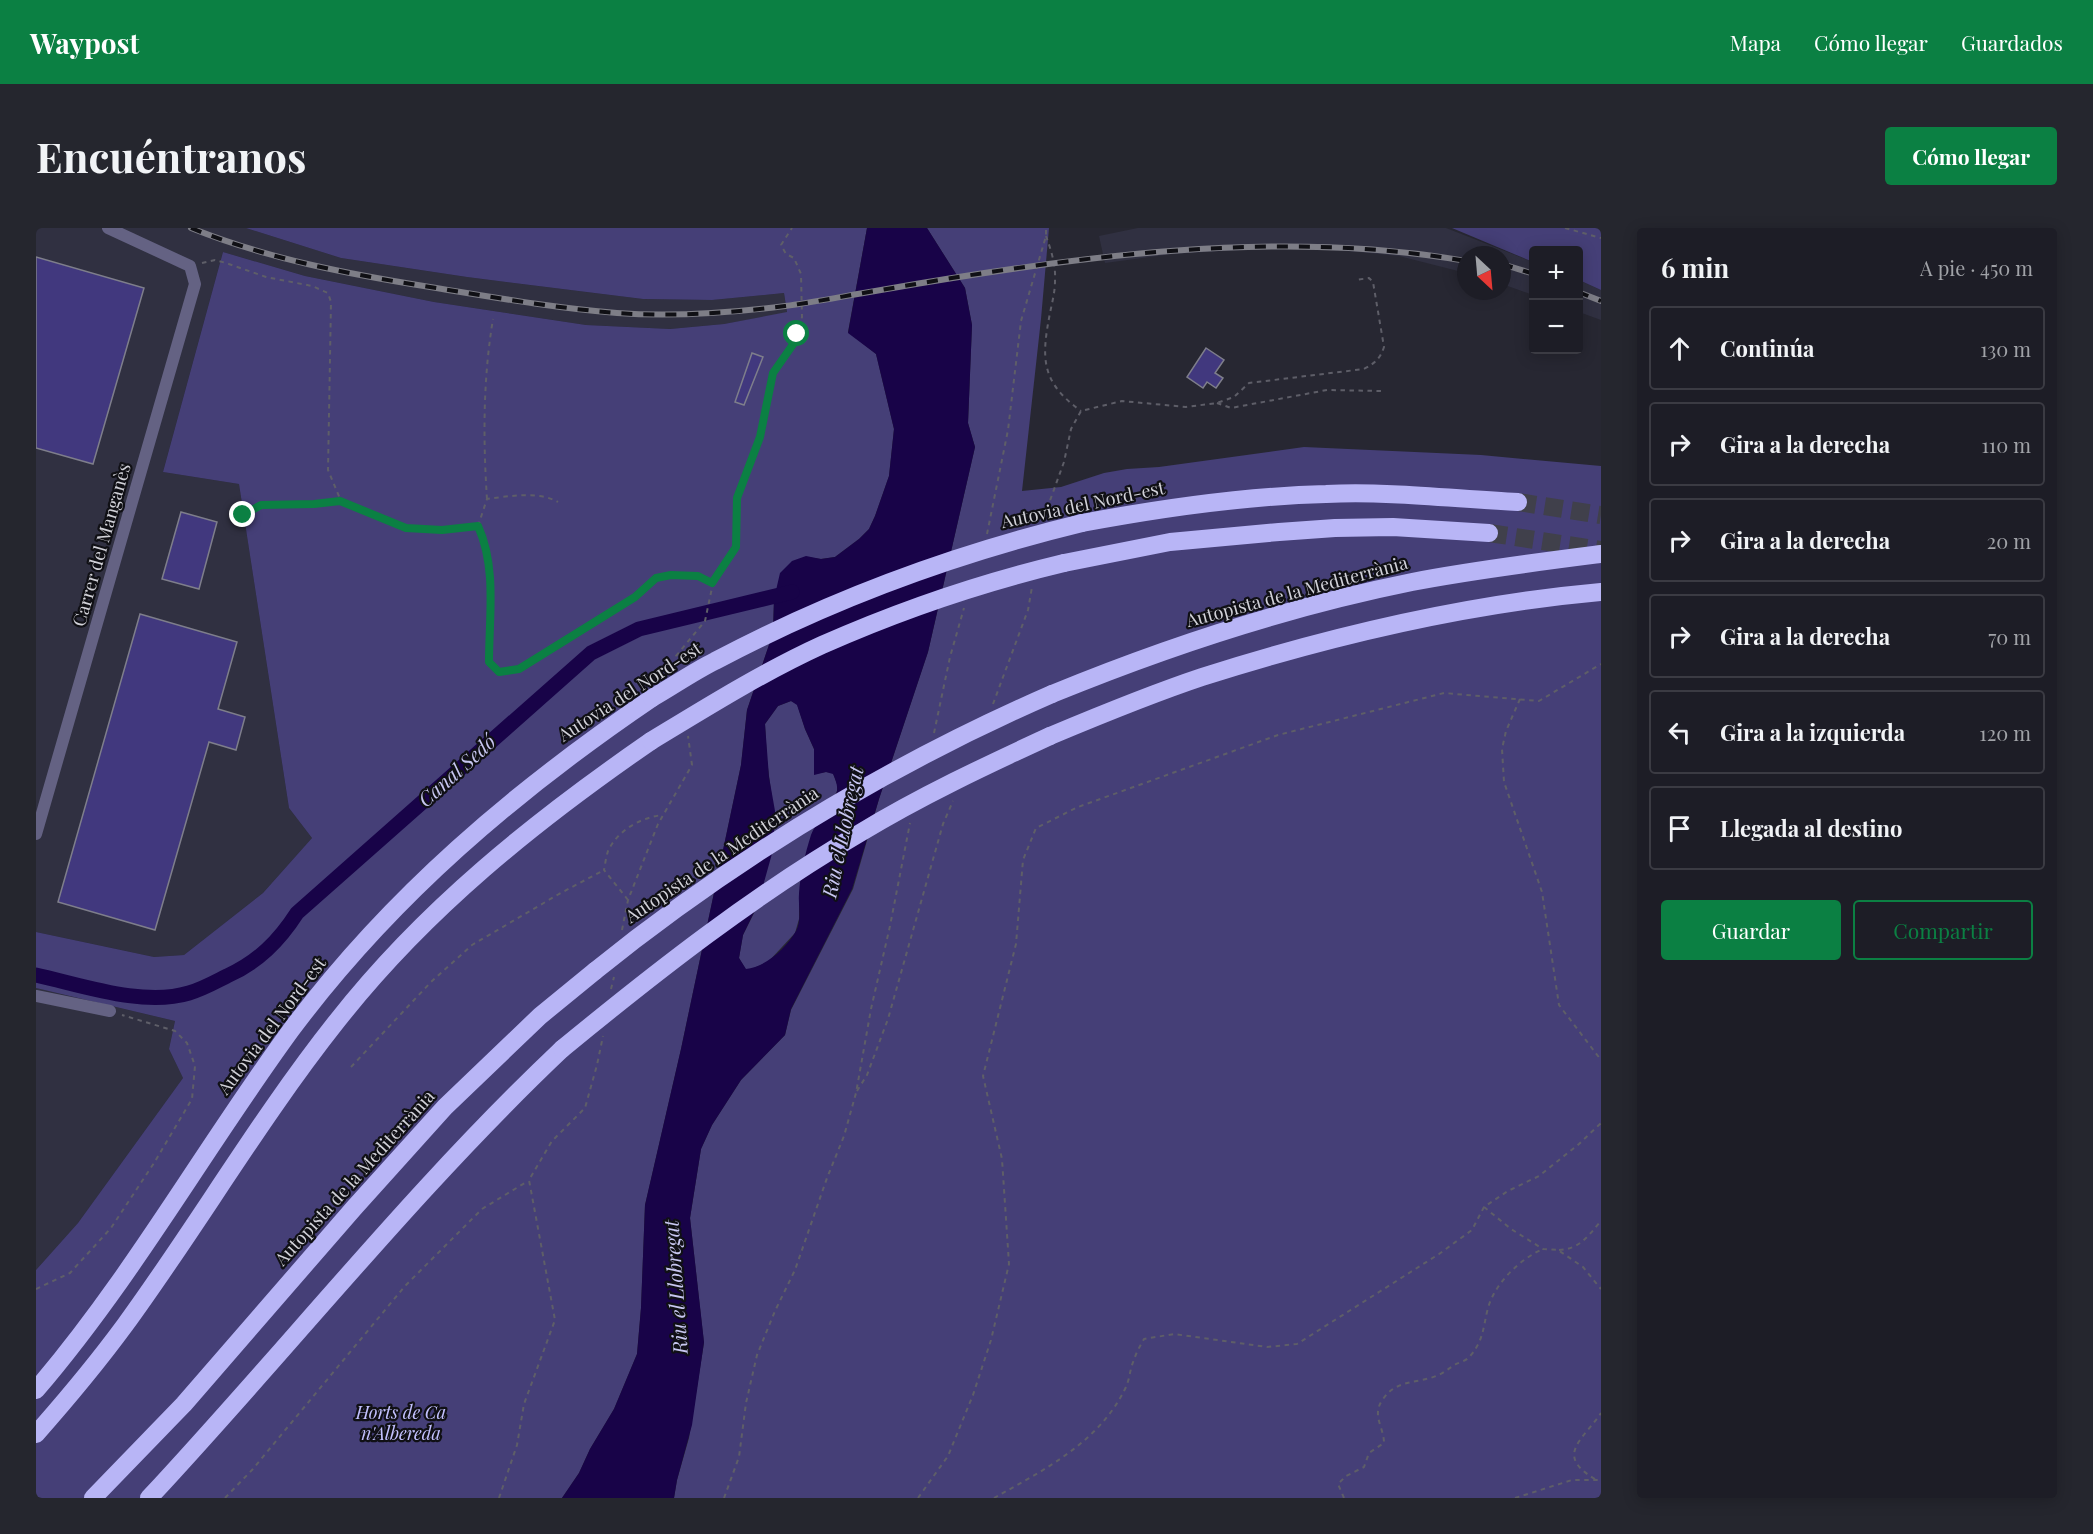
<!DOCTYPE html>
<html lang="es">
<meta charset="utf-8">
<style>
:root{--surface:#1d1d26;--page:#25262e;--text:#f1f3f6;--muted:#a0a2a7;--line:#3b3b43;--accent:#0b8043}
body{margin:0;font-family:"Playfair Display",serif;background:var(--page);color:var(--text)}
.controls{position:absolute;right:18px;top:18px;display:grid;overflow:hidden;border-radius:6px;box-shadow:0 3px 15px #0003}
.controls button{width:54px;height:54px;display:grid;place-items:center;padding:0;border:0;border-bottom:2px solid var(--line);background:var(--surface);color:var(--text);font:30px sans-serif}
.compass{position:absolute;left:1421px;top:18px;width:54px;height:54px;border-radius:50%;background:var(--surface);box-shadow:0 3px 15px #0003;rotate:154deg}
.stop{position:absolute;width:18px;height:18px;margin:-14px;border:4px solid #0b8043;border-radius:50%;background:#fff}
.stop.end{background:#0b8043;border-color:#fff;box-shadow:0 2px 6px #0008}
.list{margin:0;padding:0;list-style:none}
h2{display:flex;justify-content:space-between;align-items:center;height:78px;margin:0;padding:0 24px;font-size:26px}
h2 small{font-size:20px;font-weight:400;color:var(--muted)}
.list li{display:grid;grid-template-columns:39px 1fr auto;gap:18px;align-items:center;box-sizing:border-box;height:84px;margin:0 12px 12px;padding:0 12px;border:2px solid var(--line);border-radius:6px}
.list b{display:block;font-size:22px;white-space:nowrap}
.list em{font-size:20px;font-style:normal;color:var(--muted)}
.actions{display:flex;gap:12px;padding:18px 24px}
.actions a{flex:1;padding:14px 0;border:2px solid var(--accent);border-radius:6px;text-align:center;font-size:21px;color:var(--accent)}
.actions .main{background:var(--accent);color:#fff}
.icon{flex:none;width:33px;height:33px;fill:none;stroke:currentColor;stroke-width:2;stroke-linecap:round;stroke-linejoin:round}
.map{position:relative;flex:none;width:1565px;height:1270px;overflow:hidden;border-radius:6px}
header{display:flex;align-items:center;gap:36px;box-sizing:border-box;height:84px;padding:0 30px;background:var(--accent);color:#fff}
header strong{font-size:28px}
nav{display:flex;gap:33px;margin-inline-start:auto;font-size:21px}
.intro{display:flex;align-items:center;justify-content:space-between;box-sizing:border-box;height:144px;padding:0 36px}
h1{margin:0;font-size:42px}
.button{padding:15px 27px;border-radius:6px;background:var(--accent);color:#fff;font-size:21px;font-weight:700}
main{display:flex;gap:36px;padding:0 36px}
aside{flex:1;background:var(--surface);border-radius:6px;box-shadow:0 3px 15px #0003}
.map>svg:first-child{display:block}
</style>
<header>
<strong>Waypost</strong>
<nav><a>Mapa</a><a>Cómo llegar</a><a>Guardados</a></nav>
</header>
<div class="intro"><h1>Encuéntranos</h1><a class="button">Cómo llegar</a></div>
<main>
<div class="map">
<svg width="1565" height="1270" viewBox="0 0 1565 1270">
<rect width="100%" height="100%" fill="#272732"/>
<g fill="#303041">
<polygon points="0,0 210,0 305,30 431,49 607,71 676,72 748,65 751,85 688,96 634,101 550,97 398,74 269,48 187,24 127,244 203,256 253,580 276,610 227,665 148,727 118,729 0,704"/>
<polygon points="1102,0 1410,0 1497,34 1497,67 1466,56 1466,27 1430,27 1430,45 1363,28 1262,18 1136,26 1069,35 1063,8"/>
<polygon points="1543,52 1565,62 1565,92 1543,84"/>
<polygon points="0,760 139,793 133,821 147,850 42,995 0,1042"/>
</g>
<g fill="#453f77">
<polygon points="210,0 831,0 812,104 840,126 858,201 853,248 839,288 833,301 823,311 799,329 785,331 770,329 742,359 738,371 737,405 711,482 705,537 645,821 609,977 605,1080 601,1126 578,1181 554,1221 543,1245 526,1270 0,1270 0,1042 42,995 147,850 133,821 139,793 0,760 0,704 118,729 148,727 227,665 276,610 253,580 203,256 127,244 187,24 269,48 398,74 550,97 634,101 688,96 751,84 748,65 676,72 607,71 431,49 305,30"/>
<polygon points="891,0 1013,0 1005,91 986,263 1025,259 1068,245 1091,241 1123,239 1268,219 1445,227 1565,238 1565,1270 638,1270 641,1252 653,1210 668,1115 654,990 665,921 676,897 705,852 749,807 755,782 817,661 843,571 892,424 939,219 932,195 936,97 929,60"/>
<polygon points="1416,0 1565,0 1565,62 1543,52 1542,22 1498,22 1497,34"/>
<polygon points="755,473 761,476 769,501 778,521 778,546 790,544 797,545 801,556 801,563 768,633 763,668 763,691 759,705 732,734 718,740 710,742 703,730 707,707 719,683 737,614 739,594 731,532 729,496 742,478"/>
</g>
<path fill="#180348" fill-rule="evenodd" d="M 831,0 L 891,0 L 929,60 L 936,97 L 932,195 L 939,219 L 892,424 L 843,571 L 816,661 L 755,781 L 749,807 L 705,852 L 676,897 L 665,921 L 654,990 L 668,1114 L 656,1197 L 641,1252 L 638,1270 L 526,1270 L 543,1245 L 554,1221 L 578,1181 L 601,1126 L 605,1080 L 609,977 L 645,821 L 705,537 L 711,482 L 737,405 L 738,371 L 744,345 L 756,333 L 770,328 L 785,331 L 799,329 L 823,311 L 833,301 L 839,288 L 853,248 L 858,201 L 840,126 L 812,105 ZM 755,473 L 761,477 L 769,501 L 778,521 L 778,547 L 790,544 L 797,546 C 799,551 802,557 801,563 C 798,576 781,592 775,607 C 769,626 764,647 763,666 C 762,678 766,691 760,703 C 750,720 730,739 710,741 L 703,730 L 707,707 L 722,676 L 737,622 L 739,583 L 733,549 L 729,496 L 742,478 Z"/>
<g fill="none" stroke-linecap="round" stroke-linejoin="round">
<path stroke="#180348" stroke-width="15" d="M 0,747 C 46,757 107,779 153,765 C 167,761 179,754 191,748 C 222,734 243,713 261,685 L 555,425 L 603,401 L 756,364"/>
</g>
<g fill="#41387e" stroke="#7e7e8b" stroke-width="1.5">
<polygon points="0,29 108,60 57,236 0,220"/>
<polygon points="1170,120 1188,132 1179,145 1187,150 1180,160 1171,154 1167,160 1151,149"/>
<polygon points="716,125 727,129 708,177 699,174"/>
<polygon points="145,284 181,294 163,361 126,351"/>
<polygon points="104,386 201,414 182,481 209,489 200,522 173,514 119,702 22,674"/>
</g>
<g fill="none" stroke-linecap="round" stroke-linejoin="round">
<g stroke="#40404b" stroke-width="18" stroke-dasharray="18 9" stroke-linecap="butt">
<polyline points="1482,274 1565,287"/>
<polyline points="1453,305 1565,322"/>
</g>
<g stroke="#5e5e68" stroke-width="2" stroke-dasharray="4.5 4.5" stroke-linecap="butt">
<polyline points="1529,0 1565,10"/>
<path d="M 1010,8 C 1015,22 1020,37 1019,53 C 1019,64 1016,75 1014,85 C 1005,131 1005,154 1045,183"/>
<path d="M 166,35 L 179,32 L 190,35 L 230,49 L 276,58 L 292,65 L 295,74 L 292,242 L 305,273 L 370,300 L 406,302 L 442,298 C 460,340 453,389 453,434 L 463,444 L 483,441 L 599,369 L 620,350 L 635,347 L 662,348 L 675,354"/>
<polyline points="1181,175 1195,180 1291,162 1347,163"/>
<path d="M 451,271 C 447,211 447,151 457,91"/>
<polyline points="205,277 207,287 225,277 278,276 305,273"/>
<path d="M 1008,289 L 1028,234 L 1035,201 L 1045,183 L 1086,173 L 1150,179 L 1181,175 L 1198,169 L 1213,155 L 1328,141 C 1339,135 1344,131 1348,119 L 1337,54 L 1333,50 L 1320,52"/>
<path d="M 442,298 L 451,271 C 473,268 503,263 522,274"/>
<polyline points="951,306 972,202 985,93 1010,8 1010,0"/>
<polyline points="641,437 640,428 669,393 677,355 700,319 701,270 724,209 734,154 742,137 758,115 764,98 766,89 765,46 758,30 750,26 745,17 756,0"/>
<polyline points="1484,471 1470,503 1466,521 1468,554 1506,664 1523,777 1565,832"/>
<polyline points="957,476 992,382 996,359"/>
<polyline points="898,505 914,429 928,380"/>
<path d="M 592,672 L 568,642 C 569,637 570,629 572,623 C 582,602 604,590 626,587"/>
<polyline points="586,702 592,672 622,596 656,537 652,508"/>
<polyline points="575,761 578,749"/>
<polyline points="315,839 395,754 436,717 523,666 568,642"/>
<polyline points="821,863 831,847 852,791 907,596 917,573"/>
<polyline points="1448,979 1475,1001 1507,1021 1522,1022 1547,1039 1565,1061"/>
<path d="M 1523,1022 C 1544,1021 1552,1008 1565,993"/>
<polyline points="0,1061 34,1045 75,1000 118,935 156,871 159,838 151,815 139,803 86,787"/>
<path d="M 1559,1251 C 1518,1227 1547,1212 1565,1185"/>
<polyline points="189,1270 216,1242 369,1058 446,981 492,953"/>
<polyline points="463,1270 481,1217 488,1176 519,1092 493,952 516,913 549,880 561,837 567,808"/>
<polyline points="688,1270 703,1229 710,1175 721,1127 739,1083 759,1042 791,950 808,908 820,865 835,781 854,698 874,595"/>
<polyline points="882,1270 912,1228 937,1167 955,1112 973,1036 966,931 947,848 980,716 987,632 1000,600 1042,579 1242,507 1408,465 1503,473 1565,436"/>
<path d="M 958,1270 C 1008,1242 1064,1214 1090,1159 C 1094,1150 1094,1140 1098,1132 C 1100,1125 1104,1118 1108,1111 L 1138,1106 L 1231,1119 L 1261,1116 L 1403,1026 L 1436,1002 L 1448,979 L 1472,963 L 1503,948 L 1543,916 L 1565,895"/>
<path d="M 1308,1270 L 1302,1256 L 1310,1248 L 1328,1239 L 1333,1225 L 1348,1215 C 1348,1199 1335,1187 1347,1171 C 1361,1151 1380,1156 1400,1148 C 1407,1146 1413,1140 1420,1136 C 1425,1134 1432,1132 1435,1127 C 1448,1111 1447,1099 1452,1080 C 1459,1055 1484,1031 1507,1021"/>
<polyline points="1479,1270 1536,1252 1565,1252"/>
</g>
<g stroke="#646283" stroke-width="12">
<polyline points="0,606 159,56 154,38 72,0"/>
<polyline points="0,768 74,783"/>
</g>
<g stroke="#b8b5f6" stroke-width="18">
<path d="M 1046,295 C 1126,280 1208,268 1290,266 C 1354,263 1419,271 1482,274"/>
<polyline points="1028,335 1134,314 1243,304 1299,300 1357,299 1453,305"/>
<path d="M 1016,466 C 1133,418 1252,379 1376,354 C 1438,342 1502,334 1565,326"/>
<path d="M 1014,508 C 1064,487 1115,466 1166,449 C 1295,408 1430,376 1565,364"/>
<path d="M 0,1162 C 96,1050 168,921 255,802 C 355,668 479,563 616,470"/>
<path d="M 0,1206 C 31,1171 61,1135 89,1097 C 162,997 224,890 301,793 C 389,681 499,593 615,513"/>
<polyline points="57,1270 148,1176 318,980 409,879 504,788 559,743"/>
<path d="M 113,1270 C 252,1121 378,961 526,821"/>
</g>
<g stroke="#7e7e87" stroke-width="6">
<g id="rail">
<path d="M 155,0 C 232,31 312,46 394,59 C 456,69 518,80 581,85 C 636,89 694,85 749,78 C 781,74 813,67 845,62 C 1034,29 1241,0 1430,33"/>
<polyline points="1466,36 1498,46"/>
<polyline points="1542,64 1565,73"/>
</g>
</g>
<use href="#rail" stroke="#101015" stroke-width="4" stroke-dasharray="11" stroke-linecap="butt"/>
<g stroke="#b8b5f6" stroke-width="18">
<path d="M 616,470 C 637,458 657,444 679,433 C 796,371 918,326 1046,295"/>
<path d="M 615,513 C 671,479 727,444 786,417 C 865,382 944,355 1028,335"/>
<path d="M 559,743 C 699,630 851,538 1016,466"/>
<path d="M 526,821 C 621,743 718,667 824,605 C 885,568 949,538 1014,508"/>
</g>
</g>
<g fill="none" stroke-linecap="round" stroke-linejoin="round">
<path stroke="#0b8043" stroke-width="8" d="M 207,287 L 225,277 L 278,276 L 304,273 L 370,300 L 406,302 L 442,298 C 461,340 453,389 453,434 L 463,444 L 483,441 L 599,369 L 620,350 L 635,347 L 662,348 L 676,355 L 700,319 L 701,270 L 724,209 L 737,145 L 758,115 L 761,106"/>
</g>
<g text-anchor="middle" stroke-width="4.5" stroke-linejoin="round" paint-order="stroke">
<g font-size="18" fill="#d1d1d8" stroke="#101015">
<text transform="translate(1047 277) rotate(-12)" y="6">Autovia del Nord-est</text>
<text transform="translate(66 317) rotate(-74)" y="6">Carrer del Manganès</text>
<text transform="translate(1261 364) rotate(-15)" y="6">Autopista de la Mediterrània</text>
<text transform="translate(594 464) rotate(-33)" y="6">Autovia del Nord-est</text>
<text transform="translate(686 627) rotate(-34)" y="6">Autopista de la Mediterrània</text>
<text transform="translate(236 798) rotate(-53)" y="6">Autovia del Nord-est</text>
<text transform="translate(319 950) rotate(-48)" y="6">Autopista de la Mediterrània</text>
</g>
<g font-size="18" font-style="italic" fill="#c3c1ff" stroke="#101015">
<text x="365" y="1191">Horts de Ca<tspan x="365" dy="21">n'Albereda</tspan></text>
</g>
<g font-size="20" font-style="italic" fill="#c8c7f1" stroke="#101015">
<text transform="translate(421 543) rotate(-42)" y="7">Canal Sedó</text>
<text transform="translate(807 604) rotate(-78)" y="7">Riu el Llobregat</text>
<text transform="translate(640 1059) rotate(-94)" y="7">Riu el Llobregat</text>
</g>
</g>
</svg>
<div class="controls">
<button>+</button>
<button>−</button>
</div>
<svg class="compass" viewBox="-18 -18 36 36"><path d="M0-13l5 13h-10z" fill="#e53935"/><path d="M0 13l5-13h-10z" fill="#a0a2a7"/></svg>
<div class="stop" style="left:761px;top:106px"></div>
<div class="stop end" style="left:207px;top:287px"></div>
</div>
<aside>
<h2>6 min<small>A pie · 450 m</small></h2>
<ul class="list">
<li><svg class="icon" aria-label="ahead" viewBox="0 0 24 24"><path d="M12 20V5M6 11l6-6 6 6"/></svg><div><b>Continúa</b></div><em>130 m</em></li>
<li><svg class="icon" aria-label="right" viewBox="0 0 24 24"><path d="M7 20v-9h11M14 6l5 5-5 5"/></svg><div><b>Gira a la derecha</b></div><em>110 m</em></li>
<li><svg class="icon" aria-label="right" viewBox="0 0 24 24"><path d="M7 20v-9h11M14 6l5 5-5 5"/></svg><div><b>Gira a la derecha</b></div><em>20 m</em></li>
<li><svg class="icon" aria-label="right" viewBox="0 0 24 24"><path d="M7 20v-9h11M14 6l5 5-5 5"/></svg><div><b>Gira a la derecha</b></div><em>70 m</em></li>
<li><svg class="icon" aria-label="left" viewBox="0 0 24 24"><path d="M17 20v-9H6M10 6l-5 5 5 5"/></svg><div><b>Gira a la izquierda</b></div><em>120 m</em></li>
<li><svg class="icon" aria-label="arrive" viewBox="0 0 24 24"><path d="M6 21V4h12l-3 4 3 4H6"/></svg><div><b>Llegada al destino</b></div></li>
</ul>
<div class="actions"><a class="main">Guardar</a><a>Compartir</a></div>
</aside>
</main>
